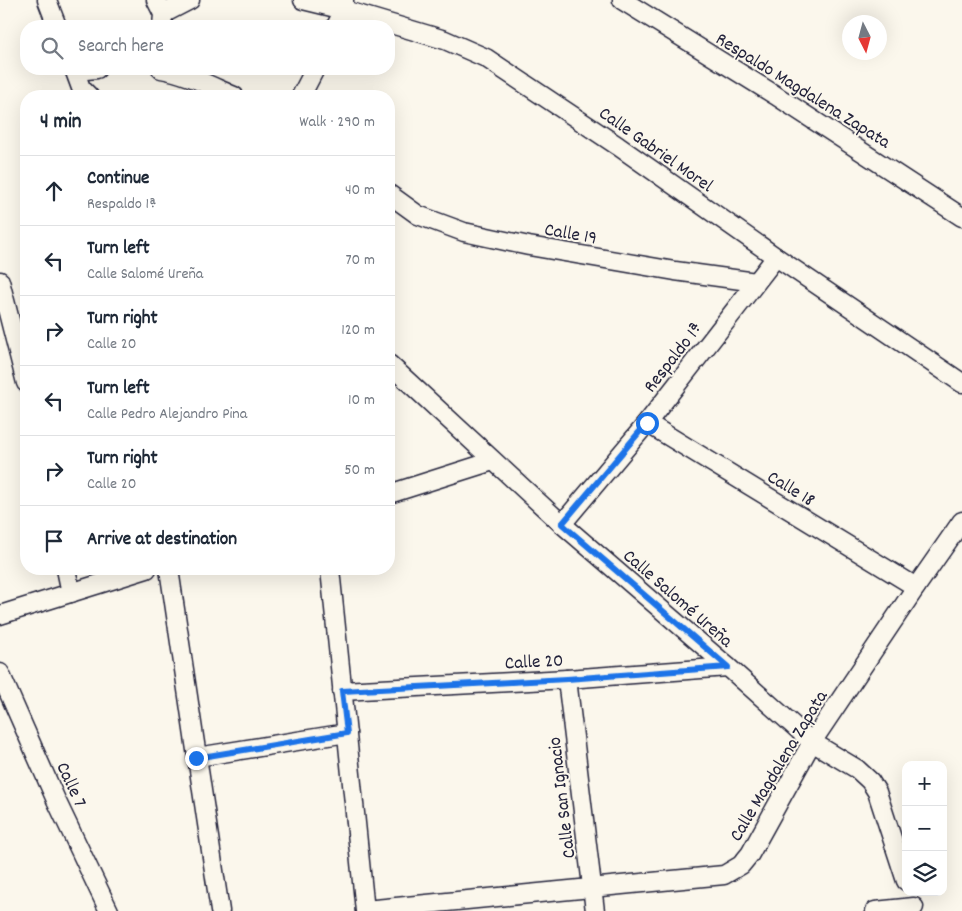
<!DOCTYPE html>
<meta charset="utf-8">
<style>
:root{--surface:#fff;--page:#f2f2f3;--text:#1f2937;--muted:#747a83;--line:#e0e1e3}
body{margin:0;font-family:Dekko,sans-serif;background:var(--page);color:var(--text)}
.controls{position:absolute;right:15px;bottom:15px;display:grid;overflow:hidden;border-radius:10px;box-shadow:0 5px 20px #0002}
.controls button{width:45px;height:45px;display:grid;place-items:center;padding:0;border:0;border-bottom:1px solid var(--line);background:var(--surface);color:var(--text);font:25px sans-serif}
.compass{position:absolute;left:842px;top:15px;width:45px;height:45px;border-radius:50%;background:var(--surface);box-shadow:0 5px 20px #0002;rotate:174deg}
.stop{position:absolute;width:15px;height:15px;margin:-11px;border:4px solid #1a73e8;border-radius:50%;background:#fff}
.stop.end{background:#1a73e8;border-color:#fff;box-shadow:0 1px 5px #0008}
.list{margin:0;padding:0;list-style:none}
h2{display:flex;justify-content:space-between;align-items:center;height:65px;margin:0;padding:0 20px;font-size:21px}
h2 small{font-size:16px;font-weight:400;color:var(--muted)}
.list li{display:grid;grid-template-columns:32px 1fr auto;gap:15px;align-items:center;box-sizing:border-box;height:70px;padding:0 20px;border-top:1px solid var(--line)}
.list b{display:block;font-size:19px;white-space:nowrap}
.list p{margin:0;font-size:16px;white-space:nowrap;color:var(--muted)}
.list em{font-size:16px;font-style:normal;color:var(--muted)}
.icon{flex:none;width:28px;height:28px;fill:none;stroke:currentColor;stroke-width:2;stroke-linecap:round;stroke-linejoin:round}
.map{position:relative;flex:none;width:962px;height:911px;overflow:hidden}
.search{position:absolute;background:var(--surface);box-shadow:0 5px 20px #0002;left:20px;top:20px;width:375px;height:55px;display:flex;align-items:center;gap:12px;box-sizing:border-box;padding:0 18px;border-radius:20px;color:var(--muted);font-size:19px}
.panel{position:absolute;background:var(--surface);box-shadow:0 5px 20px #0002;left:20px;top:90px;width:375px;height:485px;border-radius:20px}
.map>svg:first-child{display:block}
</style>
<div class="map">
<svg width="962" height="911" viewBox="0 0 962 911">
<rect width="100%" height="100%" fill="#fbf7ec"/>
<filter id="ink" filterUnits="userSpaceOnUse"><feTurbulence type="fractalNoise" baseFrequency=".02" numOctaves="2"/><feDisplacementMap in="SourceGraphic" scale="10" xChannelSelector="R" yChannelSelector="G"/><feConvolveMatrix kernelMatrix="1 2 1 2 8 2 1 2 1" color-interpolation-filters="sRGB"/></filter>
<g filter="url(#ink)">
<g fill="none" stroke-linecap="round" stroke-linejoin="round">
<g stroke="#22223b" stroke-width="21">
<g id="minor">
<polyline points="47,0 57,26"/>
<polyline points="156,0 163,14 162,26"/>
<polyline points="303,0 344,10 445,40 486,58 618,146 776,257 962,383"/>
<polyline points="622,0 775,95 962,217"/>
<polyline points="163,14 190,0"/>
<polyline points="336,26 344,10 344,0"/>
<polyline points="74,69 81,88 89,96"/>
<path d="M 161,69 C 186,73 211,86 234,96"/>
<polyline points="75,71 97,69"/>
<polyline points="301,96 315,69"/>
<polyline points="389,194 418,215 464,232 529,246 675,271 756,282"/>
<polyline points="0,281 26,383"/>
<polyline points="389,364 562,524 728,667 812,742 857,769 870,781 877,792 906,881"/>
<polyline points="647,423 916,587"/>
<polyline points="389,494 493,461"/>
<polyline points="562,524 647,423 776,257"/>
<polyline points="66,569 71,593"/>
<polyline points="169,569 220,911"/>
<polyline points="330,569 365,911"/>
<polyline points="0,615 147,569"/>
<polyline points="0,673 56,800 109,911"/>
<polyline points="567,679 595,911"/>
<polyline points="342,691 567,679 728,667"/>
<polyline points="197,757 347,733"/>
<polyline points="365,910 724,875 741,865 750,854 812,742 916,587 962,521"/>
<polyline points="875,911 914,907"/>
</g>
</g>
<use href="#minor" stroke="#fbf7ec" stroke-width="18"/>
</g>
</g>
<g fill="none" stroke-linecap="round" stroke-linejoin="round" filter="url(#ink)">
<polyline stroke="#1a73e8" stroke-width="6" points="196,758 347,733 342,691 567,679 728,667 562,524 647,423"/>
</g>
<g text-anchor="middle" stroke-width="4" stroke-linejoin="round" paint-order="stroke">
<g font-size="19" fill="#22223b" stroke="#fbf7ec">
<text transform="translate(804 89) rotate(32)" y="7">Respaldo Magdalena Zapata</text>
<text transform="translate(657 148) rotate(35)" y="7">Calle Gabriel Morel</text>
<text transform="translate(571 232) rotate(10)" y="7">Calle 19</text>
<text transform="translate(672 356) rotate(-52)" y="7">Respaldo 1ª</text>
<text transform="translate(792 487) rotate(31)" y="7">Calle 18</text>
<text transform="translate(679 597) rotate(41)" y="7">Calle Salomé Ureña</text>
<text transform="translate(534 660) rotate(-3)" y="7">Calle 20</text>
<text transform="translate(777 765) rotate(-59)" y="7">Calle Magdalena Zapata</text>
<text transform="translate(73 784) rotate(65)" y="7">Calle 7</text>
<text transform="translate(560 798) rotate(-97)" y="7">Calle San Ignacio</text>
</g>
</g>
</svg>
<div class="controls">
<button>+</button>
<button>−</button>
<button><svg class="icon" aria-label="layers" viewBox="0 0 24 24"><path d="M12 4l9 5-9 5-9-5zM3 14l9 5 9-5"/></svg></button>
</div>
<svg class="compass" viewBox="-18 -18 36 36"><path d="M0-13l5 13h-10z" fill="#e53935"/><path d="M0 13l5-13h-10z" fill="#747a83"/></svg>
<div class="stop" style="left:647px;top:423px"></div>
<div class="stop end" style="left:196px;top:758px"></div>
<div class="search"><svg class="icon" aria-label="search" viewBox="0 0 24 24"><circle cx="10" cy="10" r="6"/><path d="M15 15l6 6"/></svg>Search here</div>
<section class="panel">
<h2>4 min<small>Walk · 290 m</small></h2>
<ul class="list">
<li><svg class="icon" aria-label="ahead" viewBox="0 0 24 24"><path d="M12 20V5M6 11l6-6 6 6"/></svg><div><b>Continue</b><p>Respaldo 1ª</p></div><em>40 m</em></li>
<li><svg class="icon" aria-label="left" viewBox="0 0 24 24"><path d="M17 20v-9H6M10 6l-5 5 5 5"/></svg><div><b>Turn left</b><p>Calle Salomé Ureña</p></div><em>70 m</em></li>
<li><svg class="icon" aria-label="right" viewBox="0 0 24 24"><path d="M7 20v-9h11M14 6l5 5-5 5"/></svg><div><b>Turn right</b><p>Calle 20</p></div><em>120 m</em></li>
<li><svg class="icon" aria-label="left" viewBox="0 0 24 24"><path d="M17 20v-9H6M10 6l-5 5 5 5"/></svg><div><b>Turn left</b><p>Calle Pedro Alejandro Pina</p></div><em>10 m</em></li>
<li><svg class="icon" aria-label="right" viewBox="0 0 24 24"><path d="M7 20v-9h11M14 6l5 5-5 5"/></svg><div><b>Turn right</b><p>Calle 20</p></div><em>50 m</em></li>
<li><svg class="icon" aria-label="arrive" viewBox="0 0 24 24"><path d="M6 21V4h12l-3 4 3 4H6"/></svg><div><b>Arrive at destination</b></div></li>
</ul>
</section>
</div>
